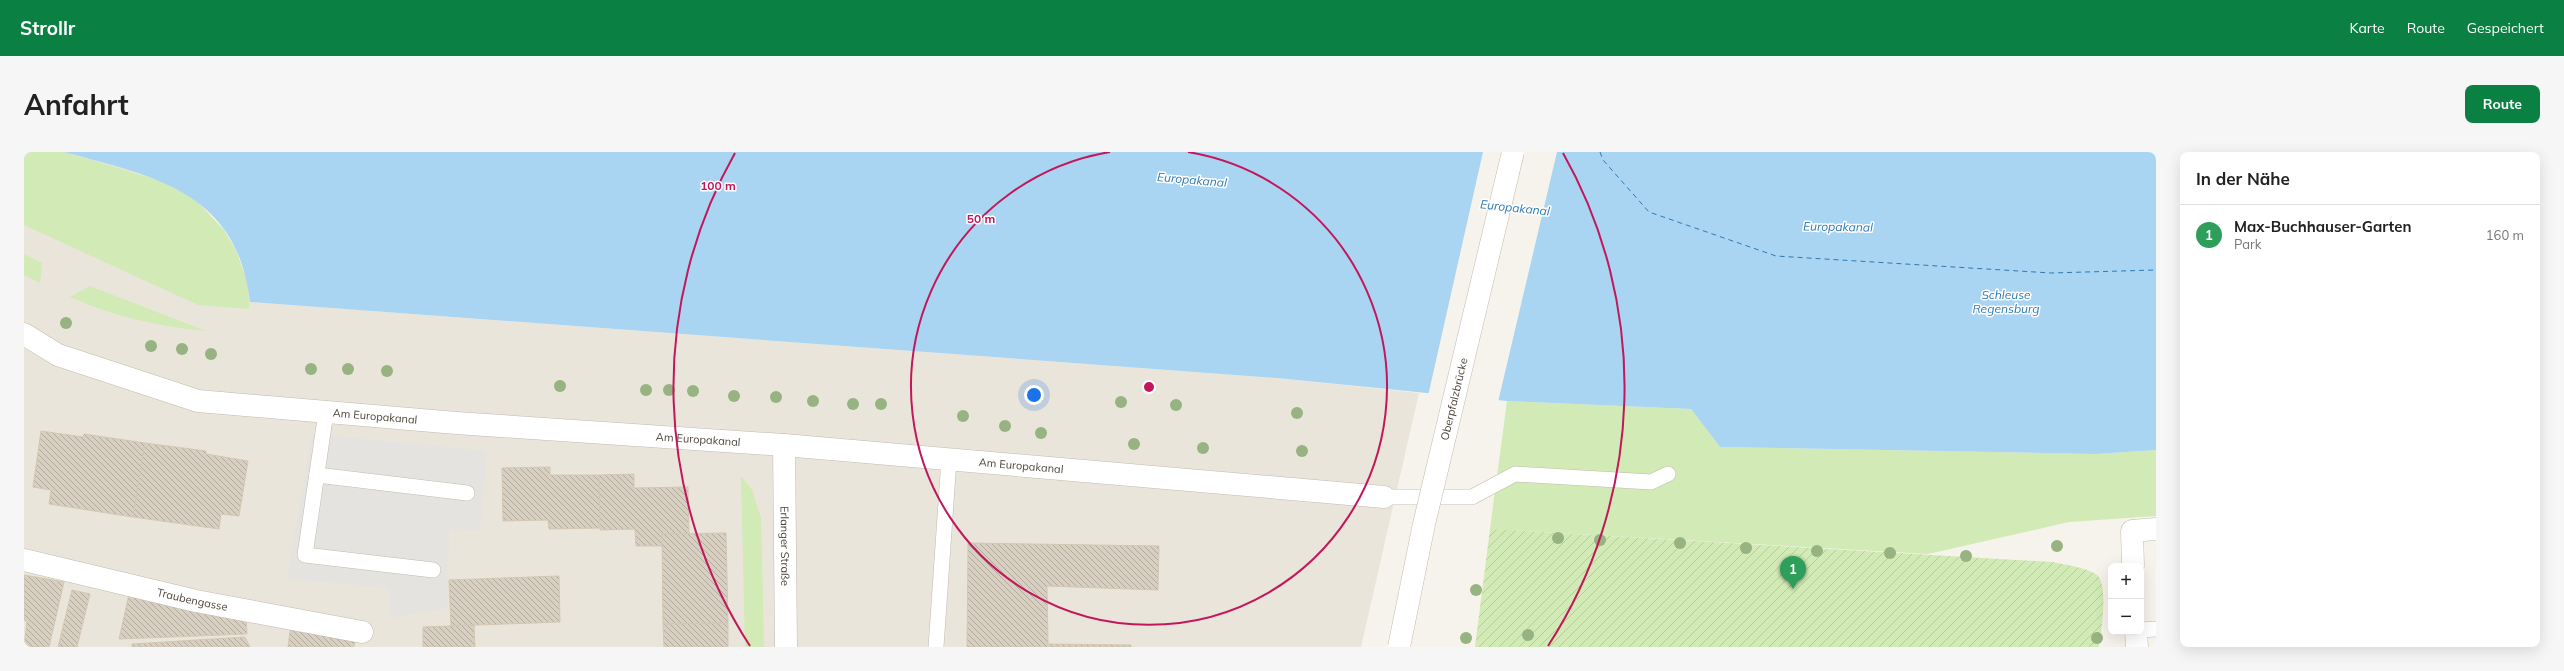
<!DOCTYPE html>
<html lang="de">
<meta charset="utf-8">
<style>
:root{--surface:#fff;--page:#f6f6f6;--text:#222;--muted:#767676;--line:#e0e0e0;--accent:#0b8043}
body{margin:0;font-family:Mulish,sans-serif;background:var(--page);color:var(--text)}
.controls{position:absolute;right:12px;bottom:12px;display:grid;overflow:hidden;border-radius:8px;box-shadow:0 4px 16px #0002}
.controls button{width:36px;height:36px;display:grid;place-items:center;padding:0;border:0;border-bottom:1px solid var(--line);background:var(--surface);color:var(--text);font:20px sans-serif}
.you{position:absolute;left:1010px;top:243px;width:14px;height:14px;margin:-10px;border:3px solid #fff;border-radius:50%;background:#1a73e8;box-shadow:0 0 0 6px #1a73e833}
.badge{display:grid;place-items:center;width:26px;height:26px;border-radius:50%;background:var(--accent);color:#fff;font-size:13px;font-weight:700}
.pin{position:absolute;translate:-50% -33px;filter:drop-shadow(0 1px 2px #0008)}
.pin::after{content:'';position:absolute;top:21px;width:14px;height:12px;background:inherit;clip-path:polygon(0 0,100% 0,50% 100%)}
.list{margin:0;padding:0;list-style:none}
h2{display:flex;justify-content:space-between;align-items:center;height:52px;margin:0;padding:0 16px;font-size:17px}
h2 small{font-size:13px;font-weight:400;color:var(--muted)}
.list li{display:grid;grid-template-columns:26px 1fr auto;gap:12px;align-items:center;box-sizing:border-box;height:60px;padding:0 16px;border-top:1px solid var(--line)}
.list b{display:block;font-size:15px;white-space:nowrap}
.list p{margin:0;font-size:13px;white-space:nowrap;color:var(--muted)}
.list em{font-size:13px;font-style:normal;color:var(--muted)}
.map{position:relative;flex:none;width:2132px;height:495px;overflow:hidden;border-radius:8px}
header{display:flex;align-items:center;gap:24px;box-sizing:border-box;height:56px;padding:0 20px;background:var(--accent);color:#fff}
header strong{font-size:19px}
nav{display:flex;gap:22px;margin-inline-start:auto;font-size:14px}
.intro{display:flex;align-items:center;justify-content:space-between;box-sizing:border-box;height:96px;padding:0 24px}
h1{margin:0;font-size:28px}
.button{padding:10px 18px;border-radius:8px;background:var(--accent);color:#fff;font-size:14px;font-weight:700}
main{display:flex;gap:24px;padding:0 24px}
aside{flex:1;background:var(--surface);border-radius:8px;box-shadow:0 4px 16px #0002}
.map>svg:first-child{display:block}
</style>
<header>
<strong>Strollr</strong>
<nav><a>Karte</a><a>Route</a><a>Gespeichert</a></nav>
</header>
<div class="intro"><h1>Anfahrt</h1><a class="button">Route</a></div>
<main>
<div class="map">
<svg width="2132" height="495" viewBox="0 0 2132 495">
<defs>
<pattern id="garden-furrows" width="10" height="10" patternUnits="userSpaceOnUse"><rect width="10" height="10" fill="#d2eab5"/><path d="M-1 1l2-2M0 10L10 0M9 11l2-2" fill="none" stroke="#b6ca9c"/></pattern>
<pattern id="building-back-hatch" width="6" height="6" patternUnits="userSpaceOnUse"><rect width="6" height="6" fill="#d8cfc1"/><path d="M-1 5l2 2M0 0l6 6M5-1l2 2" fill="none" stroke="#b1aa9e"/></pattern>
</defs>
<rect width="100%" height="100%" fill="#f6f3ec"/>
<polygon fill="#eae5da" points="0,0 40,0 106,18 225,140 226,150 1253,226 1395,241 1337,495 0,495"/>
<g fill="#d2eab5">
<polygon points="0,0 40,0 138,29 171,47 200,78 212,98 224,131 225,157 174,153 0,73"/>
<polygon points="0,102 18,111 16,131 0,123"/>
<path d="M 66,134 L 182,179 C 132,174 92,165 46,145 Z"/>
<polygon points="1483,249 1667,257 1696,295 2072,302 2132,298 2132,364 2045,370 1904,402 1466,377"/>
<polygon points="717,324 728,338 737,366 740,495 721,495"/>
</g>
<path fill="url(#garden-furrows)" d="M 1466,377 L 2028,410 C 2042,413 2062,415 2073,423 C 2085,433 2077,480 2075,495 L 1451,495 Z"/>
<polygon fill="#e5e3e0" points="288,282 463,299 456,378 425,377 424,456 366,466 366,436 263,427"/>
<path fill="#a9d4f2" d="M 40,0 L 2132,0 L 2132,298 L 2072,302 L 1696,295 L 1667,257 L 1483,249 L 1253,226 L 226,150 C 213,39 131,25 40,0 Z"/>
<polygon fill="#f6f3ec" points="1459,0 1533,0 1474,250 1404,244"/>
<g fill="none" stroke-linecap="round" stroke-linejoin="round">
<polyline stroke="#2e7ab2" stroke-width="1" stroke-dasharray="5 4" stroke-linecap="butt" points="1576,0 1579,8 1625,60 1752,104 2027,121 2132,118"/>
</g>
<g fill="url(#building-back-hatch)" stroke="#d3c7b4">
<polygon points="17,279 59,285 60,282 121,291 109,365 25,352 27,338 9,335"/>
<polygon points="121,291 182,299 182,302 224,309 215,364 197,362 195,377 109,365"/>
<polygon points="526,315 526,323 575,323 576,376 525,377 524,368 479,369 478,316"/>
<polygon points="610,322 610,336 664,335 665,382 638,382 638,394 612,394 611,377 576,378 575,323"/>
<polygon points="702,381 704,471 639,472 638,382"/>
<polygon points="944,391 1135,394 1134,438 1023,434 1024,492 1107,493 1107,495 943,495"/>
<polygon points="0,423 40,430 25,495 0,495 3,469 0,468"/>
<polygon points="535,424 536,470 427,474 425,428"/>
<polygon points="48,438 66,442 53,495 34,495"/>
<polygon points="106,438 222,463 223,482 95,487"/>
<polygon points="267,471 331,483 330,495 264,495"/>
<polygon points="704,471 704,495 640,495 639,472"/>
<polygon points="450,473 451,495 399,495 399,475"/>
<polygon points="221,485 226,495 108,495 108,492"/>
</g>
<g fill="none" stroke-linecap="round" stroke-linejoin="round">
<g stroke="#c2bbae" stroke-width="16">
<g id="lane">
<polyline points="302,260 281,403 409,418"/>
<polyline points="293,323 443,341"/>
<polyline points="1360,345 1448,345 1491,322 1627,330 1644,322"/>
<polyline points="2117,478 2132,477"/>
<polyline points="912,495 925,307"/>
</g>
</g>
<g stroke="#c2bbae" stroke-width="23">
<g id="street">
<path id="s1" d="M 0,182 L 34,203 L 174,249 L 432,271 L 760,293 L 1360,345"/>
<path id="s2" d="M 760,293 L 762,495"/>
<path id="s3" d="M 0,408 L 172,449 L 338,480"/>
<polyline points="2109,414 2108,379 2132,377"/>
<polyline points="2112,480 2113,495"/>
</g>
</g>
<use href="#lane" stroke="#fff" stroke-width="15"/>
<use href="#street" stroke="#fff" stroke-width="22"/>
<g stroke="#c2bbae" stroke-width="23" stroke-linecap="butt">
<g id="street-bridge">
<path id="s4" d="M 1375,495 L 1400,372 L 1489,0"/>
</g>
</g>
<use href="#street-bridge" stroke="#fff" stroke-width="22"/>
</g>
<g fill="#97b381">
<circle cx="42" cy="171" r="6"/>
<circle cx="127" cy="194" r="6"/>
<circle cx="158" cy="197" r="6"/>
<circle cx="187" cy="202" r="6"/>
<circle cx="287" cy="217" r="6"/>
<circle cx="324" cy="217" r="6"/>
<circle cx="363" cy="219" r="6"/>
<circle cx="536" cy="234" r="6"/>
<circle cx="622" cy="238" r="6"/>
<circle cx="645" cy="238" r="6"/>
<circle cx="669" cy="239" r="6"/>
<circle cx="710" cy="244" r="6"/>
<circle cx="752" cy="245" r="6"/>
<circle cx="789" cy="249" r="6"/>
<circle cx="1097" cy="250" r="6"/>
<circle cx="829" cy="252" r="6"/>
<circle cx="857" cy="252" r="6"/>
<circle cx="1152" cy="253" r="6"/>
<circle cx="1273" cy="261" r="6"/>
<circle cx="939" cy="264" r="6"/>
<circle cx="981" cy="274" r="6"/>
<circle cx="1017" cy="281" r="6"/>
<circle cx="1110" cy="292" r="6"/>
<circle cx="1179" cy="296" r="6"/>
<circle cx="1278" cy="299" r="6"/>
<circle cx="1534" cy="386" r="6"/>
<circle cx="1576" cy="388" r="6"/>
<circle cx="1656" cy="391" r="6"/>
<circle cx="2033" cy="394" r="6"/>
<circle cx="1722" cy="396" r="6"/>
<circle cx="1793" cy="399" r="6"/>
<circle cx="1866" cy="401" r="6"/>
<circle cx="1942" cy="404" r="6"/>
<circle cx="1452" cy="438" r="6"/>
<circle cx="1504" cy="483" r="6"/>
<circle cx="1442" cy="486" r="6"/>
<circle cx="2073" cy="486" r="6"/>
</g>
<g fill="none" stroke="#c2185b" stroke-width="2">
<path d="M1164 0A238 238 0 1 1 1086 0"/>
<path d="M726 494A476 476 0 0 1 711 1M1539 1A476 476 0 0 1 1524 494"/>
</g>
<g text-anchor="middle" stroke-width="3" stroke-linejoin="round" paint-order="stroke">
<g font-size="11" fill="#4b4439" stroke="#fff">
<text dy="4" stroke="none"><textPath href="#s4" startOffset="254">Oberpfalzbrücke</textPath></text>
<text dy="4" stroke="none"><textPath href="#s1" startOffset="365">Am Europakanal</textPath></text>
<text dy="4" stroke="none"><textPath href="#s1" startOffset="689">Am Europakanal</textPath></text>
<text dy="4" stroke="none"><textPath href="#s1" startOffset="1013">Am Europakanal</textPath></text>
<text dy="4" stroke="none"><textPath href="#s2" startOffset="101">Erlanger Straße</textPath></text>
<text dy="4" stroke="none"><textPath href="#s3" startOffset="173">Traubengasse</textPath></text>
</g>
<g font-size="12" font-style="italic" fill="#2e7ab2" stroke="#fff">
<text transform="translate(1168 28) rotate(5)" y="4">Europakanal</text>
<text transform="translate(1491 56) rotate(6)" y="4">Europakanal</text>
<text transform="translate(1814 75) rotate(1)" y="4">Europakanal</text>
<text x="1982" y="147">Schleuse<tspan x="1982" dy="14">Regensburg</tspan></text>
</g>
</g>
<circle cx="1125" cy="235" r="6" fill="#c2185b" stroke="#fff" stroke-width="2"/>
<g font-size="12" text-anchor="middle" font-weight="bold" fill="#c2185b" stroke="#fff" stroke-width="3" stroke-linejoin="round" paint-order="stroke">
<text x="694" y="38">100 m</text>
<text x="957" y="71">50 m</text>
</g>
</svg>
<div class="controls">
<button>+</button>
<button>−</button>
</div>
<div class="you"></div>
<div class="pin badge" style="left:1769px;top:437px;background:#2e9e5b">1</div>
</div>
<aside>
<h2>In der Nähe<small></small></h2>
<ul class="list">
<li><span class="badge" style="background:#2e9e5b">1</span><div><b>Max-Buchhauser-Garten</b><p>Park</p></div><em>160 m</em></li>
</ul>
</aside>
</main>
